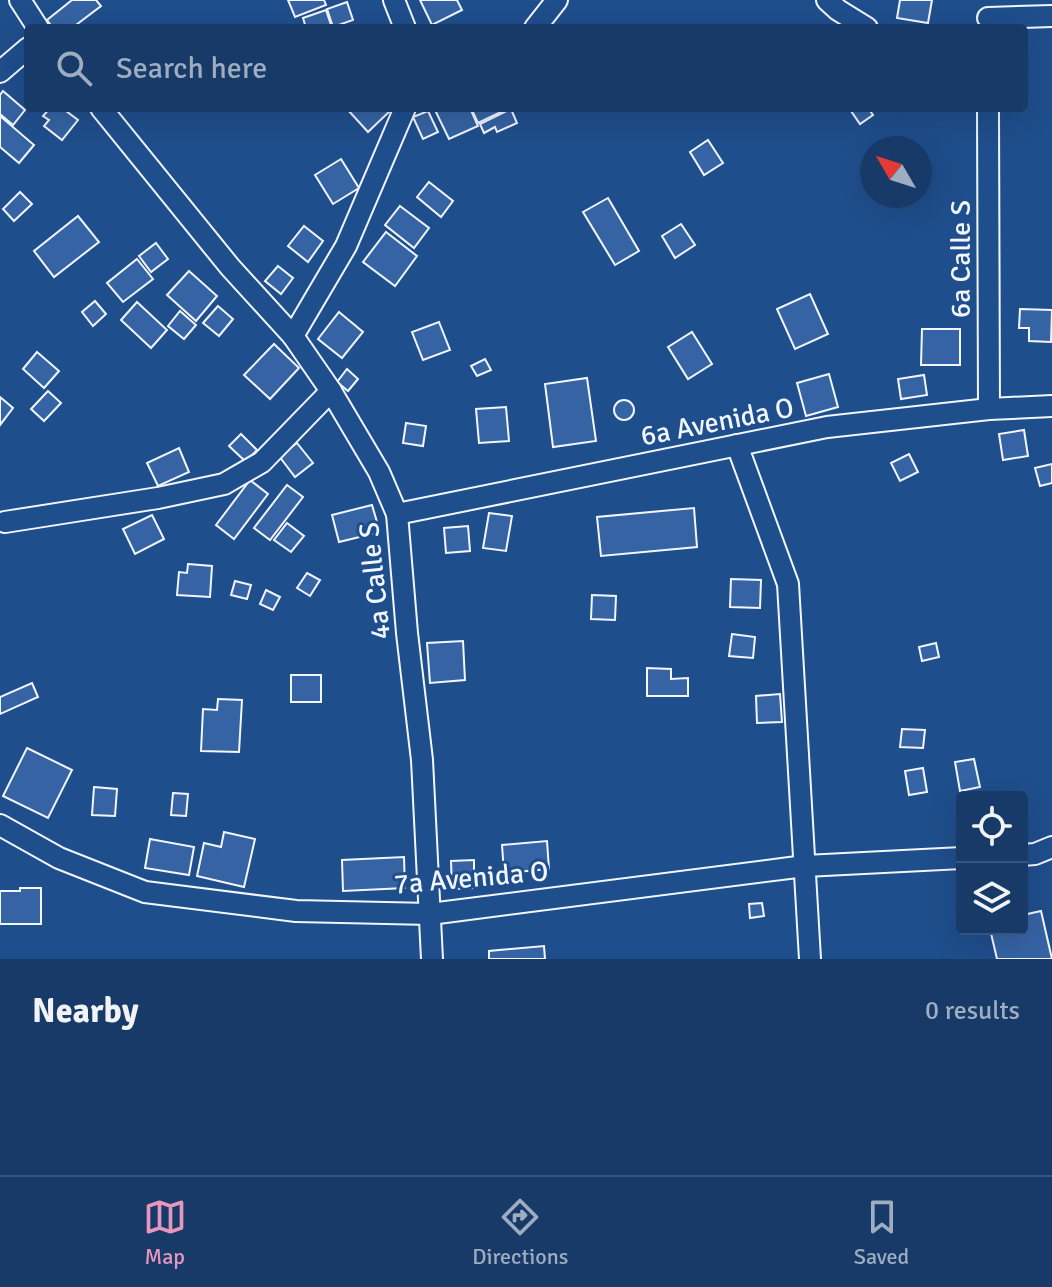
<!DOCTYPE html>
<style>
:root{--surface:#173a69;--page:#20416f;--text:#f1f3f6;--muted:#9eadc0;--line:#36547d;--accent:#e797bd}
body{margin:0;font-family:Signika,sans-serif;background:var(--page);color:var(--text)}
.controls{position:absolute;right:24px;bottom:24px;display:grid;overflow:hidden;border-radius:8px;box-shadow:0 8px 32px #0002}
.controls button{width:72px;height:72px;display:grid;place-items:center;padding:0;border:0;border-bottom:2px solid var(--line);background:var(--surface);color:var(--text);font:40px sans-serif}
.compass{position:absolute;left:860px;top:136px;width:72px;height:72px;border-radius:50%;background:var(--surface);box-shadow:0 8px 32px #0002;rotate:309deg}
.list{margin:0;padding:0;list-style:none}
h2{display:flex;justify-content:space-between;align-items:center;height:104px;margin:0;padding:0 32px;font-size:34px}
h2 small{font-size:26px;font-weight:400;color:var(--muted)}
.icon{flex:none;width:44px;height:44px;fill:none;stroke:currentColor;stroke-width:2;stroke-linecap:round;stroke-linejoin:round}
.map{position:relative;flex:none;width:1052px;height:959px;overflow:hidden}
.search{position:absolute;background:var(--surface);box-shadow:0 8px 32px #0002;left:24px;right:24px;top:24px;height:88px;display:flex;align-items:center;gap:20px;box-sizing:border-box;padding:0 28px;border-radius:8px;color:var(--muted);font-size:30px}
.sheet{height:216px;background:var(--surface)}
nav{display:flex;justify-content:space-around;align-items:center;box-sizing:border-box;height:112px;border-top:2px solid var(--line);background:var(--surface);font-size:22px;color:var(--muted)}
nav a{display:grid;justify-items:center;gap:4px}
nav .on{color:var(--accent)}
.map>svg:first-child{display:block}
</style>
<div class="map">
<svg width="1052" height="959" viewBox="0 0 1052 959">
<rect width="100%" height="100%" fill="#1f4e8c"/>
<g fill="#3563a3" stroke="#f2f6ff" stroke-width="2">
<polygon points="72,0 96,0 101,6 72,28 53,28 47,20"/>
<polygon points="288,0 324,0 326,5 295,17"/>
<polygon points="420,0 457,0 462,10 432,25"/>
<polygon points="900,0 932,0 928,23 897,18"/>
<polygon points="347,2 353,20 333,27 327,9"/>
<polygon points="326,10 331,25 306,28 303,18"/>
<polygon points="3,91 25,110 13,125 0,114 0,95"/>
<polygon points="50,108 62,108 78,120 62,140 44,126 49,120 43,116"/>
<polygon points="393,108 368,132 347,109 348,108"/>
<polygon points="434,108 470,108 478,126 449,139"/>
<polygon points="471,108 499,108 501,112 478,123"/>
<polygon points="856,108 868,108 873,115 860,124 851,111"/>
<polygon points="511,109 517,123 497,132 495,127 484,133 480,124"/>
<polygon points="428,111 438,132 423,139 413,117"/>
<polygon points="0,116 34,145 19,163 0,147"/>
<polygon points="708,140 723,163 704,175 690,152"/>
<polygon points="341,159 359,188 333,204 315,175"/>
<polygon points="429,182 453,201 441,217 417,197"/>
<polygon points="20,192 32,204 14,221 3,209"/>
<polygon points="608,198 639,251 615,265 583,212"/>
<polygon points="400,206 429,228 414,248 385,225"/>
<polygon points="78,216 99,242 54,277 34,251"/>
<polygon points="681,224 695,245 675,258 662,236"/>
<polygon points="304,226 323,241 308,262 288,246"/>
<polygon points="386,232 417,256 395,286 363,262"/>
<polygon points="156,243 168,259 151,272 139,256"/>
<polygon points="137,259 153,279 123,302 107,283"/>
<polygon points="278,266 293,278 281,294 265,281"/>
<polygon points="189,271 217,296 196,321 167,295"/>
<polygon points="810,294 828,334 795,349 777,309"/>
<polygon points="95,301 106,314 93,326 82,312"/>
<polygon points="137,302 167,330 151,348 121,320"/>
<polygon points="218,306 233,319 219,336 203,323"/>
<polygon points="1020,309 1052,310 1051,342 1029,341 1029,328 1019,328"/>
<polygon points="180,311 196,325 184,339 168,326"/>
<polygon points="339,312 363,332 342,358 318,339"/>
<polygon points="439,322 450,350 423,360 412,332"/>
<polygon points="922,329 960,329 960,365 921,365"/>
<polygon points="692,332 712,364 688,379 668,347"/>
<polygon points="274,344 299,368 270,399 244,375"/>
<polygon points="37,352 59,371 44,388 23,369"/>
<polygon points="485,359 491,370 477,376 471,366"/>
<polygon points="347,369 358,379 348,391 337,382"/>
<polygon points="829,374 838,407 806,416 797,383"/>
<polygon points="924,375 927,395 901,399 898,379"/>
<polygon points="587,378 596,441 553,447 545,384"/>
<polygon points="48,391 61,403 44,421 31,409"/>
<polygon points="0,397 13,408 0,425"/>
<circle cx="624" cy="410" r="10"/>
<polygon points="506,407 509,441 479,443 476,409"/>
<polygon points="406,423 426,426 423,446 403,443"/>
<polygon points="1024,430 1028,456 1003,460 999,434"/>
<polygon points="241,434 257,450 246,462 229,446"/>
<polygon points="297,443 313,463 295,477 279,456"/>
<polygon points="179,448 189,472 158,486 147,463"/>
<polygon points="909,454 918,472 900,481 891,463"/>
<polygon points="1052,464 1052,483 1040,486 1035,468"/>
<polygon points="250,480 268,494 234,539 216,525"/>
<polygon points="287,485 303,497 270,540 254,528"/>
<polygon points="372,505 380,532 339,542 332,515"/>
<polygon points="694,508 697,547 601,556 597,517"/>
<polygon points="489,513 512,516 506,551 483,548"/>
<polygon points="152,515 164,539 135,554 123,529"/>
<polygon points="287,523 304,536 291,552 274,540"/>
<polygon points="468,526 470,551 446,553 444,528"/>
<polygon points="188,564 212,566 210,597 177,595 179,572 187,573"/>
<polygon points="307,573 320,580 310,596 297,588"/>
<polygon points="731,579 761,580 760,608 730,607"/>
<polygon points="235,581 251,585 247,599 231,595"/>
<polygon points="266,590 280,597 273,610 260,604"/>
<polygon points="592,595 616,596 615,620 591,619"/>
<polygon points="732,634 755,637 753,658 729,656"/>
<polygon points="463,641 465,680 430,683 427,643"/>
<polygon points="936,643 939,657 922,661 919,647"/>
<polygon points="647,668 671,669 671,679 688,678 688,696 647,696"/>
<rect x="291" y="675" width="30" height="27"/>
<polygon points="32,683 38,697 0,714 0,697"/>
<polygon points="780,694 782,722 757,723 756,696"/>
<polygon points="218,699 242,700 239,752 201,751 203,709 217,710"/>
<polygon points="902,729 925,730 923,748 900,747"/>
<polygon points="27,748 72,770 48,818 3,796"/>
<polygon points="974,759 980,787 960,791 955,762"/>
<polygon points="923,768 927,792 909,795 905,771"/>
<polygon points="94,787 117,789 115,816 92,815"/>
<polygon points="173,793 188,794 186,816 171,815"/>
<polygon points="224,832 255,839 244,887 197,876 204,843 221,847"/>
<polygon points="150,839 194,847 189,875 145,868"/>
<polygon points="547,841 549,869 504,873 502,845"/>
<polygon points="404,857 405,888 343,891 342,860"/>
<polygon points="474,860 474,888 452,889 451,861"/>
<polygon points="20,888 41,888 41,924 0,924 0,891 20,891"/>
<polygon points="762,903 764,916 750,918 749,904"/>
<polygon points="1022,909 1023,915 1041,911 1052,959 997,959 990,929 1022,929"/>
<polygon points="544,946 545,959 489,959 489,951"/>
</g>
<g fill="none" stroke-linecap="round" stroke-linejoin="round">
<g stroke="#f2f6ff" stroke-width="24">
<g id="street">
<polyline points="20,0 38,28"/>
<polyline points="394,0 405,28"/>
<polyline points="827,0 838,10 867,28"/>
<polyline points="988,18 1052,16"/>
<polyline points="535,28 557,0"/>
<polyline points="0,72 28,48"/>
<polyline points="101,108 230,267 293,336 331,391 379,472 397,514 407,633 422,760 432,959"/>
<polyline points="988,108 989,409"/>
<polyline points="293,336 346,246 405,108"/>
<polyline points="737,445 788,584 810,959"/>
<polyline points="397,514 827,427 989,409 1052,406"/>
<polyline points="5,522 158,498 224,484 262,462 331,391"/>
<polyline points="0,825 59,858 145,892 296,911 430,914 805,866 962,858"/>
<polyline points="1022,855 1035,854 1052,847"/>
</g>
</g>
<use href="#street" stroke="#1f4e8c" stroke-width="20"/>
</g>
<g text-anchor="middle" stroke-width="6" stroke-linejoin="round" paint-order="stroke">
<g font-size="28" fill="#f2f6ff" stroke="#1f4e8c">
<text transform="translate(960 259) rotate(-90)" y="10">6a Calle S</text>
<text transform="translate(717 421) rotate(-11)" y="10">6a Avenida O</text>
<text transform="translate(374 581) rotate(-96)" y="10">4a Calle S</text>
<text transform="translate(471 877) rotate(-5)" y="10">7a Avenida O</text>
</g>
</g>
</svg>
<div class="controls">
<button><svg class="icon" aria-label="locate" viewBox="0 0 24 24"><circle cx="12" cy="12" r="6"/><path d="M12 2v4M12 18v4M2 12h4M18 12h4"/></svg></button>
<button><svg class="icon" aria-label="layers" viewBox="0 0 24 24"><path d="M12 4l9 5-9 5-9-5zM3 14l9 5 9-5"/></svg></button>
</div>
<svg class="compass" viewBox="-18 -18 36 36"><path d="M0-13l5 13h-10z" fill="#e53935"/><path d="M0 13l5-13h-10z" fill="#9eadc0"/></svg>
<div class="search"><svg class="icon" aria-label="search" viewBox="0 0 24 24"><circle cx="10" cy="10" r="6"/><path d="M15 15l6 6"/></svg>Search here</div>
</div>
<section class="sheet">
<h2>Nearby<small>0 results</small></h2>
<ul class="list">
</ul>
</section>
<nav>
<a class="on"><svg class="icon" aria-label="map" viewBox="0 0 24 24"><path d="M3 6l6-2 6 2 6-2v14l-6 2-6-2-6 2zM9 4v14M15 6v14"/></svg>Map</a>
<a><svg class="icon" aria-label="directions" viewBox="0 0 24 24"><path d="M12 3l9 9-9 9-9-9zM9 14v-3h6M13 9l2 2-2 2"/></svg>Directions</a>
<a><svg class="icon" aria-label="saved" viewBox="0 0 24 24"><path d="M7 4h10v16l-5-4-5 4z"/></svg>Saved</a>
</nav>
